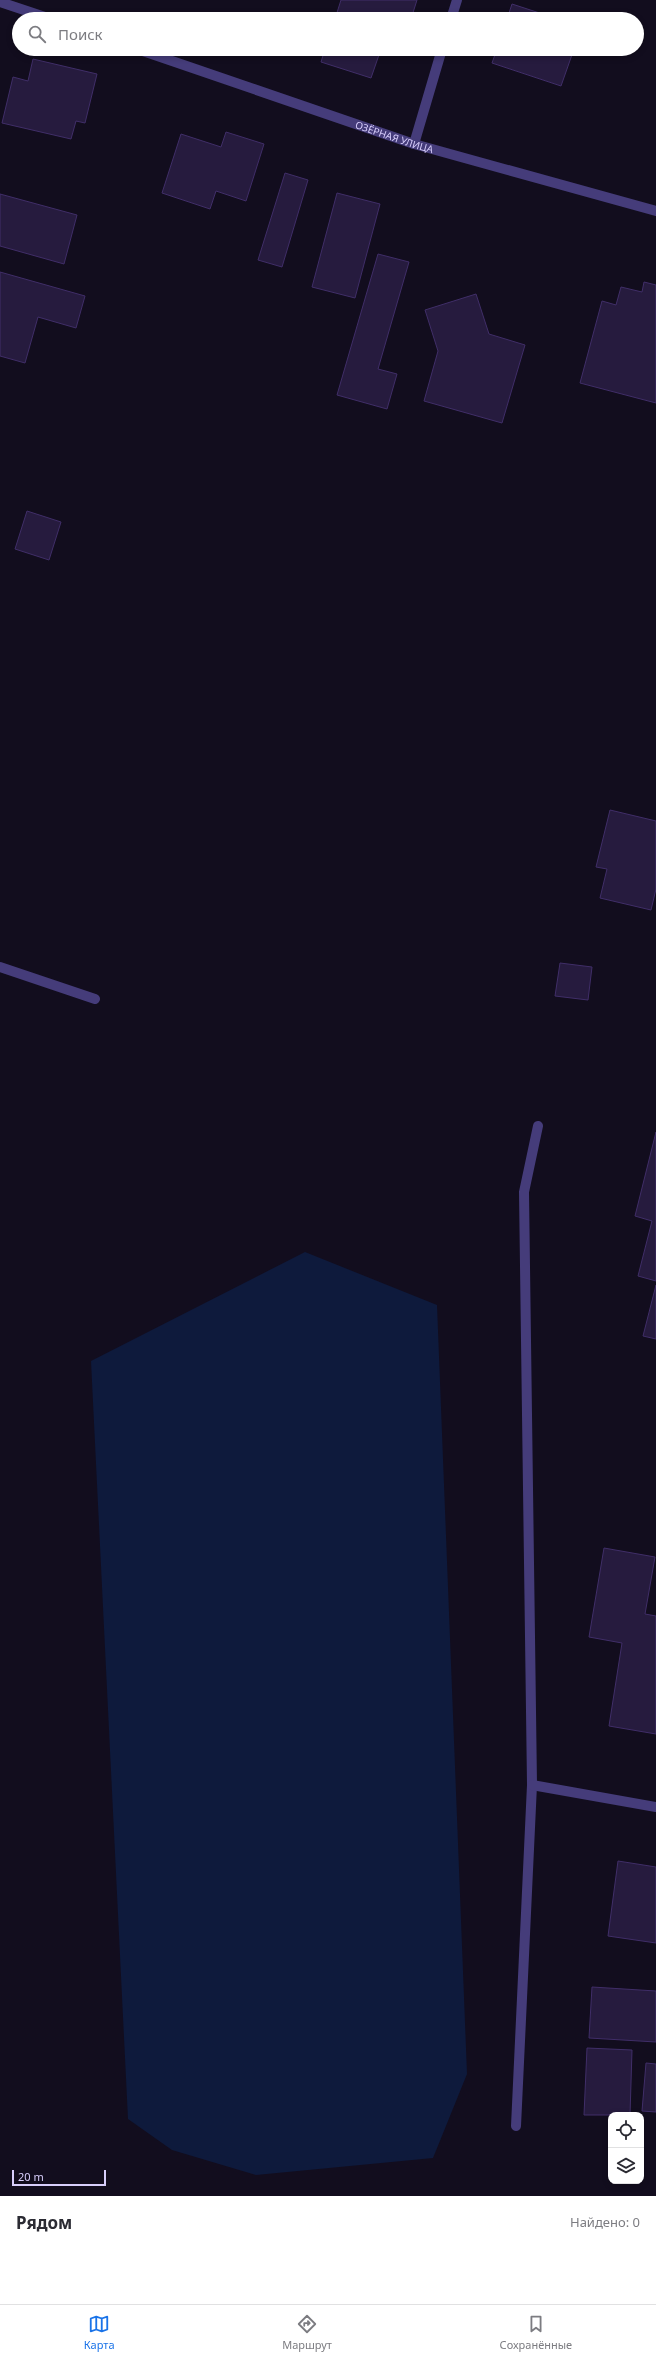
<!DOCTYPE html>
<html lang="ru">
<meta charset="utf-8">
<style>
:root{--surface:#fff;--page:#f7f7f7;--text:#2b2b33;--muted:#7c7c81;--line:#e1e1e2;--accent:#1a73e8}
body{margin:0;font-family:"Noto Sans",sans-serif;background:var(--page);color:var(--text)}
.controls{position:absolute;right:12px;bottom:12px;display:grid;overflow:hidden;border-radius:8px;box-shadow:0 2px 6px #0003}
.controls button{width:36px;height:36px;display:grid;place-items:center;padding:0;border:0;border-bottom:1px solid var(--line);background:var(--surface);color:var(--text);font:20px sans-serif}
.scale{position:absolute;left:12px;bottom:10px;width:94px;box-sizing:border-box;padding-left:4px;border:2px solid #d8cefc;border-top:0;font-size:11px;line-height:14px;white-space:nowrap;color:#d8cefc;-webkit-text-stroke:3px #120d1e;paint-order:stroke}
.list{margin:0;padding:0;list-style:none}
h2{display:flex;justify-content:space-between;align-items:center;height:52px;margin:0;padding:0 16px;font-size:17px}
h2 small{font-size:13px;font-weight:400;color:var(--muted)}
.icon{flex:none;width:22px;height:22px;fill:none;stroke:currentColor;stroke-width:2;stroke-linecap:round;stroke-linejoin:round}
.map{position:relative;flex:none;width:656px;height:2196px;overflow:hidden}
.search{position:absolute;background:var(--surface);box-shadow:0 2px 6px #0003;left:12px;right:12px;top:12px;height:44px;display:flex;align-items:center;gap:10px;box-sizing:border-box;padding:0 14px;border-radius:22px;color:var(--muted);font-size:15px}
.sheet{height:108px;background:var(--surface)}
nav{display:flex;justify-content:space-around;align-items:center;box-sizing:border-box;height:56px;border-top:1px solid var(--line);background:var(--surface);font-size:11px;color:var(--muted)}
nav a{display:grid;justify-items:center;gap:2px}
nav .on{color:var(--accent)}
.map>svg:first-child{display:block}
</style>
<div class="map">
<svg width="656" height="2196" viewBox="0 0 656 2196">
<rect width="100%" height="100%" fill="#120d1e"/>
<polygon fill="#0e1a3c" points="305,1252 437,1305 467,2074 433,2158 256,2175 172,2150 128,2119 91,1361"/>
<g fill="#261b3e" stroke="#402e68">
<polygon points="341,0 417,0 411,19 335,19"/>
<polygon points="512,4 558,19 507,19"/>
<polygon points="325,49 381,49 371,78 321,62"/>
<polygon points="497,49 574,49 561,86 492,63"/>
<polygon points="33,59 97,74 85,123 76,121 71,139 2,123 13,77 28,81"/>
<polygon points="226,132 264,144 246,201 216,191 210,209 162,193 181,134 221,147"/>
<polygon points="285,173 308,180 282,267 258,260"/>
<polygon points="337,193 380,204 355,298 312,287"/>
<polygon points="0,194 77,215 64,264 0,246"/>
<polygon points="378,254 409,262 378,369 397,374 387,409 337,395"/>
<polygon points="0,272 85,296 76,328 38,317 25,363 0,356"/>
<polygon points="644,282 656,285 656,403 580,383 602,301 616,305 621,287 642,292"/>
<polygon points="476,294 489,334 525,345 502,423 424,401 438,351 425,310"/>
<polygon points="27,511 61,522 49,560 15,549"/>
<polygon points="610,810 656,821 656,889 651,910 600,898 607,869 596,867"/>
<polygon points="560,963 592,967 588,1000 555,996"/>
<polygon points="656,1132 656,1281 638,1276 652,1221 635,1216"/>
<polygon points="656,1285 656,1339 643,1336"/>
<polygon points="604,1548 655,1557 645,1614 656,1616 656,1734 609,1726 622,1643 589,1637"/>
<polygon points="618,1861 656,1867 656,1943 608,1936"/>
<polygon points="592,1987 656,1991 656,2042 589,2038"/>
<polygon points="587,2048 632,2050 630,2115 584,2115"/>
<polygon points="646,2063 656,2064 656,2112 642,2111"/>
</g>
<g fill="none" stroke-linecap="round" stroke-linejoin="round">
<polyline stroke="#453c7a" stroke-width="10" points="516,2126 532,1785 524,1192 538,1126"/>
<g stroke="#453c7a" stroke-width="10">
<polyline points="451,19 457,0"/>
<polyline points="414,144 442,49"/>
<polyline points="0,967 95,999"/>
<polyline points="532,1785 656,1807"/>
</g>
<g stroke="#453c7a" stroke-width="10">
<polyline points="0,2 51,19"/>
<path id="s1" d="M 137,49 L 414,144 L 656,211"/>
</g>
</g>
<g text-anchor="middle" stroke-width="4" stroke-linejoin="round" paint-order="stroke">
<g font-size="10" fill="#d8cefc" stroke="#120d1e">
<text dy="4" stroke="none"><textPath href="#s1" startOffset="272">ОЗЁРНАЯ УЛИЦА</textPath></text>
</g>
</g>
</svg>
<div class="controls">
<button><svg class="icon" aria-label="locate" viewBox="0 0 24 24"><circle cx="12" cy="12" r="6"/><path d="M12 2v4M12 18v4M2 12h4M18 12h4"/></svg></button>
<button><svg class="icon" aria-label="layers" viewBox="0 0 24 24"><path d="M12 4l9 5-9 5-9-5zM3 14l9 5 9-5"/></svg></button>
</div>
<div class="scale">20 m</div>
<div class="search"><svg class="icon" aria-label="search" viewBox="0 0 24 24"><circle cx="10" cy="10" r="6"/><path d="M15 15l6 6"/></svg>Поиск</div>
</div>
<section class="sheet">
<h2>Рядом<small>Найдено: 0</small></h2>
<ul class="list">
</ul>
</section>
<nav>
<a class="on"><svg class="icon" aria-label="map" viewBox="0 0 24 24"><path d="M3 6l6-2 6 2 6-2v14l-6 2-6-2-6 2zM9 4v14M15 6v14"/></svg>Карта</a>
<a><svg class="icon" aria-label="directions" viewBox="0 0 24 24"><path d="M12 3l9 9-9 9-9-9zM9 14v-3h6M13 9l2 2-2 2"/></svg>Маршрут</a>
<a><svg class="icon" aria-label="saved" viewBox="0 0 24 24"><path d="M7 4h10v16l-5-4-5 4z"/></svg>Сохранённые</a>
</nav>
